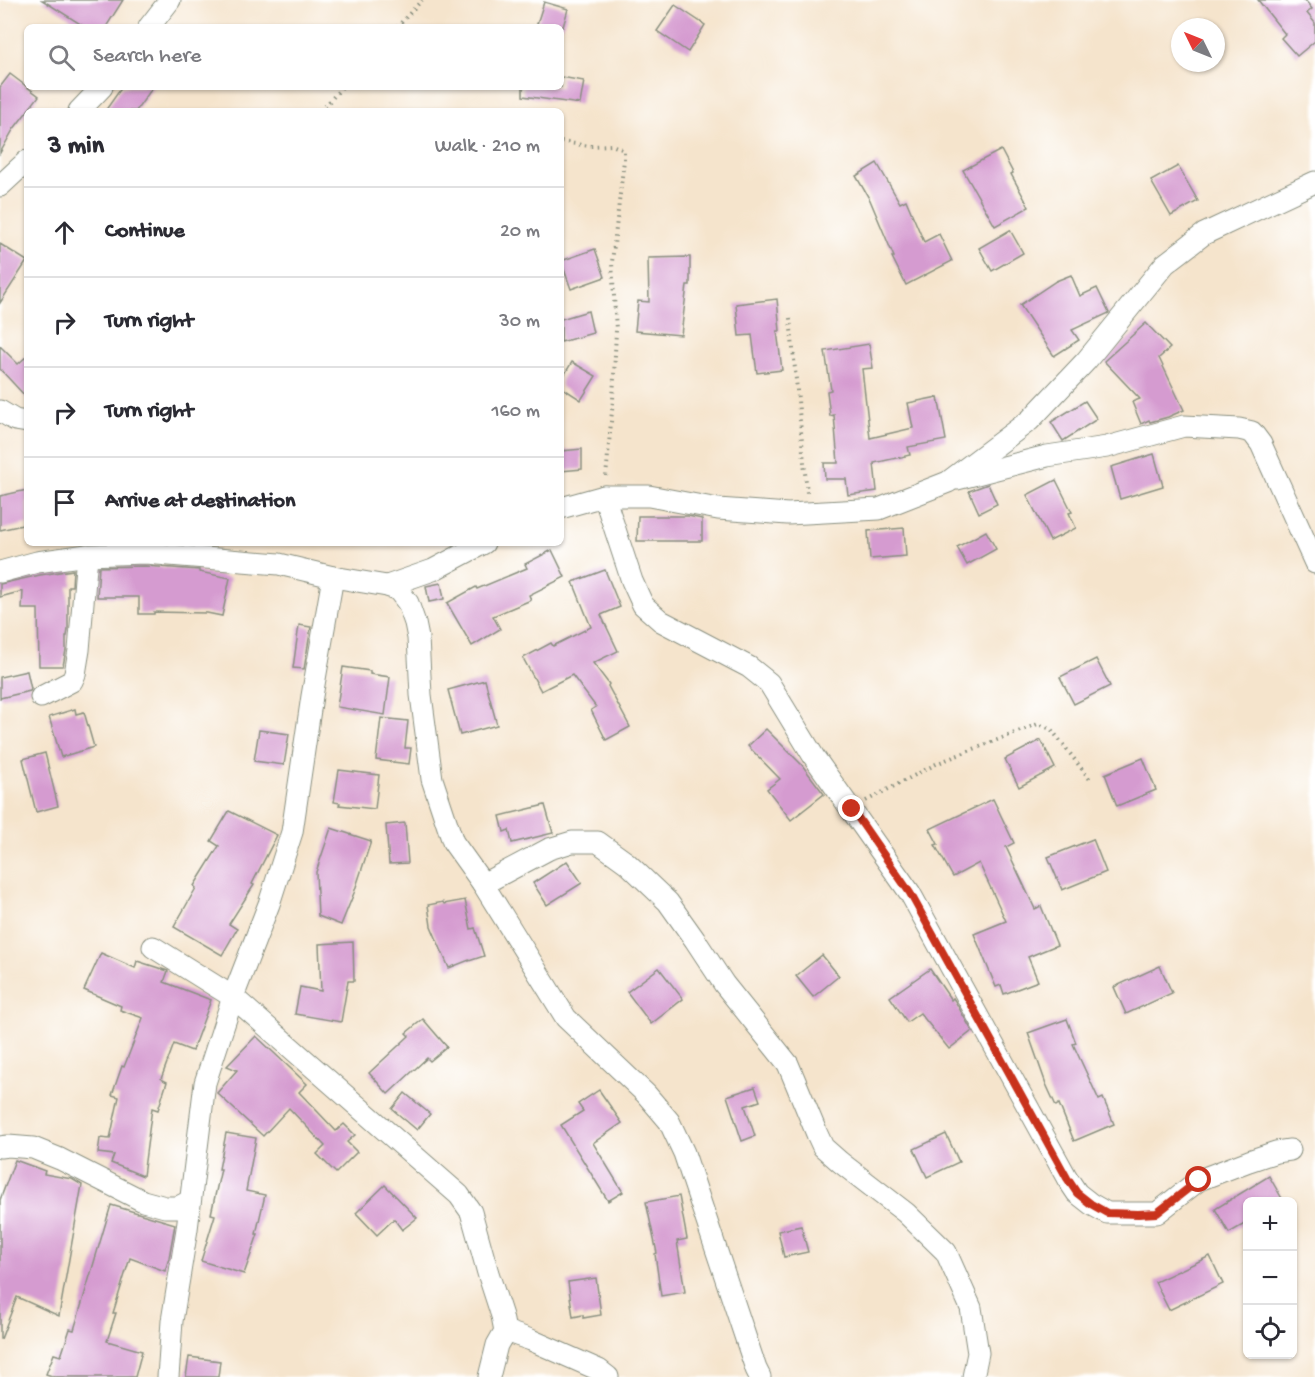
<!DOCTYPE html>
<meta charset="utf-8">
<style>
:root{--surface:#fff;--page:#f7f7f7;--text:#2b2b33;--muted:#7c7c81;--line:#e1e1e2}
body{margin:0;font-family:"Gochi Hand",sans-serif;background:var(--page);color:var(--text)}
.controls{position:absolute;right:18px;bottom:18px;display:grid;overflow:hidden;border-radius:9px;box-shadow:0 2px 4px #0004}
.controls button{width:54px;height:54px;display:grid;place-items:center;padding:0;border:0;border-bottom:2px solid var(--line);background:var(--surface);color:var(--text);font:30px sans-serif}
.compass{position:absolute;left:1171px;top:18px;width:54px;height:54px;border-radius:50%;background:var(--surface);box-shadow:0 2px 4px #0004;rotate:313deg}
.stop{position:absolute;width:18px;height:18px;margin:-14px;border:4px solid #c8321e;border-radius:50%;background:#fff}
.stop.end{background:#c8321e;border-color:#fff;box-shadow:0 2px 6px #0008}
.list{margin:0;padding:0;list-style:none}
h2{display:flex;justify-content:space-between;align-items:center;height:78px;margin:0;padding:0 24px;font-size:26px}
h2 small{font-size:20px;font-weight:400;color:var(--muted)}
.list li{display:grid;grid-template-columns:39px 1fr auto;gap:18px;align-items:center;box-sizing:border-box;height:90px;padding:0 24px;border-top:2px solid var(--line)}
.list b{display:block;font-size:22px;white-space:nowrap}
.list em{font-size:20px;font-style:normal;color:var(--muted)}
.icon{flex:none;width:33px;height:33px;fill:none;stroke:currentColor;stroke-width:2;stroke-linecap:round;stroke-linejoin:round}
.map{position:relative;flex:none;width:1315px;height:1377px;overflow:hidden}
.search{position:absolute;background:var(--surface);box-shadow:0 2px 4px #0004;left:24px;top:24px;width:540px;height:66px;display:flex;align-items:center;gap:15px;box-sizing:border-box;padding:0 21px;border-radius:9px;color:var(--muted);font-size:22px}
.panel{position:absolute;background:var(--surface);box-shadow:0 2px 4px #0004;left:24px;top:108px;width:540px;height:438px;border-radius:9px}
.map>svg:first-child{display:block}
</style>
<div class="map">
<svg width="1315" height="1377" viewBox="0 0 1315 1377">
<rect width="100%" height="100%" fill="#fff"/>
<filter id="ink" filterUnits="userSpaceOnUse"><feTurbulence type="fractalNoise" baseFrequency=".0167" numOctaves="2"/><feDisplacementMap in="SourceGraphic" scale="12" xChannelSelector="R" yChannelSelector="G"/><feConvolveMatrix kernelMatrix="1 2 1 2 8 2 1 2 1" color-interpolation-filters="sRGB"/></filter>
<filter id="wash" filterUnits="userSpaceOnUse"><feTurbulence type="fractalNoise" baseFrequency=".008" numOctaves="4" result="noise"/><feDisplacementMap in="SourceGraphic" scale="24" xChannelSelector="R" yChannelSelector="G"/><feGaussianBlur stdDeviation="1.35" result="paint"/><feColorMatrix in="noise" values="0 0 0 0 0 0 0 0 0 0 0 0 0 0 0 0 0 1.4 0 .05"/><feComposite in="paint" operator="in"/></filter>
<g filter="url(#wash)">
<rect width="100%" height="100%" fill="#f5e4cc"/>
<g id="blocks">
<g fill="#d59bd0">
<polygon points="42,0 123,0 106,27 85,27"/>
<polygon points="1258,0 1305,0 1312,9 1307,13 1315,23 1315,41 1297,56 1281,38 1285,34"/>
<polygon points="544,2 568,9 563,27 536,27"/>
<polygon points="675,5 705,25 688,52 657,31"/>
<polygon points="10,74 39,96 13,130 0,153 0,87"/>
<polygon points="561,77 584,81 580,104 523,96 523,87 561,87"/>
<polygon points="122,87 153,87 136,111 105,111"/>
<polygon points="1001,150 1013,173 1011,174 1029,207 995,226 963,170"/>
<polygon points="877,163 900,203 906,200 924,242 939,234 952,261 906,285 892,257 894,257 870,200 856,176"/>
<polygon points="1178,166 1198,201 1171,216 1151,181"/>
<polygon points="1010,230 1023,253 992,271 979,248"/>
<polygon points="0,244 27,261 0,303"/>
<polygon points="595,249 605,277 571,289 561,261"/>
<polygon points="690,257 690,285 687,285 681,335 635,331 638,301 649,302 648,258"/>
<polygon points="1071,275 1080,296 1097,288 1109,313 1072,330 1079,340 1054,356 1020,305 1056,281"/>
<polygon points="777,299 780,331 777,331 782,370 757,373 752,335 739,336 736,304"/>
<polygon points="588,311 593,333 561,342 561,319"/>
<polygon points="1146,323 1170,348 1159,358 1184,410 1168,417 1150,422 1149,420 1141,424 1132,402 1140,399 1104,361"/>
<polygon points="869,344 873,368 862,369 870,438 913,428 908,403 938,397 946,440 908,447 910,455 874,463 877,491 848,495 846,479 825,479 824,463 838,463 834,415 830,416 827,391 831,390 825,351"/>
<polygon points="0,346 18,364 27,356 27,398 0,369"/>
<polygon points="572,362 596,376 581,400 561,387 561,380"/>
<polygon points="1085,401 1097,419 1063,441 1051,422"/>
<polygon points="582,449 582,469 561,471 561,451"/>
<polygon points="1154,454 1163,486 1120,499 1111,467"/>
<polygon points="1056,480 1072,512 1069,513 1076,528 1050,541 1027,495"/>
<polygon points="988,484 997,504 979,513 969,491"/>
<polygon points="27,490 27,524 0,530 0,496"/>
<polygon points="638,516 688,516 702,519 702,541 637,541"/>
<polygon points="904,528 906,556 870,559 868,531"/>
<polygon points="986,531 996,549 967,565 957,547"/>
<polygon points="552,550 565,577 529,595 531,600 493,616 500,629 472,646 447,603 476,587 477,589 527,568 525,564"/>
<polygon points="145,566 199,570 199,572 230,578 222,616 207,613 154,612 154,614 139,614 139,597 97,597 99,567"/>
<polygon points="73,570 72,586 68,586 68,629 67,636 66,636 66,650 63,666 39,666 38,609 22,609 23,591 0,597 0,584 40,575"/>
<polygon points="605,570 620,607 601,615 618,651 593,663 609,684 608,686 630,727 606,740 591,710 596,707 572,675 541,691 523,658 551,643 553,646 591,627 573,582"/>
<polygon points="441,583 444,599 429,602 426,586"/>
<polygon points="299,625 311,627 304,669 293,668"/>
<polygon points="1096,659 1110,686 1074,704 1060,677"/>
<polygon points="343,667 370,671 370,674 390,677 385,715 337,707"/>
<polygon points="27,671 31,689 30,691 0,698 0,677"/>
<polygon points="485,680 497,725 460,735 448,690"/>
<polygon points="75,709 76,714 84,712 94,747 61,757 49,717"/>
<polygon points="381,718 408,721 405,748 411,748 409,764 376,760"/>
<polygon points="766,729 802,765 824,794 791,820 767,789 780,779 748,746"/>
<polygon points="259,730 289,734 284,765 254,761"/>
<polygon points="1041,740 1055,768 1019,787 1005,759"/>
<polygon points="45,753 58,806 36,812 23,759"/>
<polygon points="1143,758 1156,790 1117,806 1105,774"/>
<polygon points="339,770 379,775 375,809 339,805 340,803 334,802"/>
<polygon points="993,799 1014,843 1006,847 1035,909 1041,906 1057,945 1028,957 1038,981 1004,994 1001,985 996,987 974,934 1006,921 979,863 953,877 935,845 938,844 930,829"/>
<polygon points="545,805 553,833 512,843 509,830 504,832 500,816"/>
<polygon points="229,811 277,835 252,884 254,885 229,924 237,929 222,955 174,927 196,888 194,886 219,846 211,841"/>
<polygon points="405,823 408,863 389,864 386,825"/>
<polygon points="331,828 371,841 354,893 341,925 318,916 316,872"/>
<polygon points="1093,839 1106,872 1062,890 1048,857"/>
<polygon points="567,861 582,883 547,905 533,883"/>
<polygon points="465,900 471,929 475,928 484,956 469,961 469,960 449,968 431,926 428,905 443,902 444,904"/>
<polygon points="353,942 354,981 348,981 341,1022 295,1014 300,987 321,991 319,944"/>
<polygon points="101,953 135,968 137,961 168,971 164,982 211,1000 192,1051 174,1044 161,1079 167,1082 158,1110 152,1108 143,1176 111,1163 114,1155 98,1153 100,1138 110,1139 119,1097 112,1095 122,1066 124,1067 143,1018 120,1010 121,1006 84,990"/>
<polygon points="822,955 839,976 813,997 796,976"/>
<polygon points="1160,966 1172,993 1126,1014 1114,987"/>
<polygon points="659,968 683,999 651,1024 627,992"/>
<polygon points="930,969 951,1000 953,998 955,1001 972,1031 949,1049 920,1013 907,1022 890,997"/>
<polygon points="423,1019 447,1047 430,1061 427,1058 388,1094 369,1073 409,1036 406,1033"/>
<polygon points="1067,1019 1076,1043 1073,1044 1099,1100 1103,1098 1114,1124 1074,1141 1059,1104 1056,1106 1046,1084 1028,1033"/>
<polygon points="256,1036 307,1084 299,1092 336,1131 344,1124 355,1135 347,1142 357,1152 336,1173 317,1154 325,1146 289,1108 263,1136 217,1093 237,1070 227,1066"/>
<polygon points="755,1087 760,1101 745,1106 755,1136 742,1141 727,1096"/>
<polygon points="599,1090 622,1123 593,1143 623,1192 608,1201 561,1125 583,1111 578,1104"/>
<polygon points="405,1093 430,1114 417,1130 392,1109"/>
<polygon points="226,1133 256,1138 246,1191 265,1195 256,1234 258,1234 244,1274 201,1261 215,1215 211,1214 221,1169 219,1169"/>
<polygon points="946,1134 959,1162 927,1177 914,1149"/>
<polygon points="15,1160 45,1171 44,1174 72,1179 82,1185 59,1316 17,1297 1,1339 0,1339 0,1200"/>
<polygon points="1269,1176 1284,1202 1248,1202 1248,1222 1229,1233 1215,1209"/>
<polygon points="385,1185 417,1218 402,1230 394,1219 377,1235 356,1213"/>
<polygon points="679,1196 687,1239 677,1241 685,1292 661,1296 655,1254 657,1253 646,1202"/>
<polygon points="111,1205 175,1224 169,1258 165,1271 130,1258 113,1313 116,1313 107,1341 142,1351 135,1377 55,1377 46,1374 54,1354 61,1356 70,1329 74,1330"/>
<polygon points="801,1226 808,1252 784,1257 778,1231"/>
<polygon points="1210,1256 1223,1284 1169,1310 1155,1282"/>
<polygon points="596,1278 601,1315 583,1318 583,1315 573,1317 568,1282"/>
<polygon points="189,1357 220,1361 218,1377 186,1377"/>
</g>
</g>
</g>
<g filter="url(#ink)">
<use href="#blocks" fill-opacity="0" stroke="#8a9080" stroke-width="1.5"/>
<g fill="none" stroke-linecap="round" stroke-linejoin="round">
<g stroke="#8a9080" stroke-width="23">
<g id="minor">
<polyline points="149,27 170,0"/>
<polyline points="79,111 102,87"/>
<polyline points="0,186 27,161"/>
<polyline points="0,411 15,420 27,422"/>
<polyline points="957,479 1047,456 1107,447 1184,426 1239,429 1252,432 1261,444 1315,563"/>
<polyline points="604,496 632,581 643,605 661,621 749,667 769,683 814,757 910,893 1067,1178 1077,1193 1091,1204 1107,1213 1157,1213 1199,1180 1249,1161 1276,1152 1290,1150"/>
<polyline points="561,508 604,496 649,496 718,509 788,514 879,509 948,482 1030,420 1086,361 1165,264 1204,234 1315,182"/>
<polyline points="0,572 37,562 87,555 145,553 279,564 333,577 387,586 433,570 484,543"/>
<polyline points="387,586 398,590 408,603 415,623 418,638 421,695 432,779 453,842 483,884 566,1018 646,1094 669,1121 684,1153 756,1369 760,1377"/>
<polyline points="41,697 72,681 75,674 79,650 87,555"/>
<polyline points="483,884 549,849 572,842 598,842 627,863 668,902 695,940 724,984 788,1064 817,1134 823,1147 840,1162 906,1213 946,1252 971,1308 978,1353 973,1377"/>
<polyline points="153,947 233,997 459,1195 471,1212 488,1273 502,1316 505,1331 497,1345 489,1377"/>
<polyline points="0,1147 8,1146 33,1148 60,1159 143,1201 165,1207 178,1207 190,1201"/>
<polyline points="505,1331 531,1340 599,1370 608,1377"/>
<polyline points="168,1377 172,1321 187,1229 205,1083 233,997 269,904 292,832 312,696 333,577"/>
</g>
</g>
<g stroke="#8a9080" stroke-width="4" stroke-dasharray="1.5 4.5" stroke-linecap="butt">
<polyline points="397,27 422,0"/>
<polyline points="321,111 342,87"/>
<polyline points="561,142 590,146 612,145 624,150 624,160 612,262 616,330 613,400 606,477"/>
<polyline points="790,318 807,493"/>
<polyline points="866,801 938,763 1038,724 1051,729 1092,782"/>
</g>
<use href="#minor" stroke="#fff" stroke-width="21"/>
</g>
</g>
<g fill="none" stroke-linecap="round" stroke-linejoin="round" filter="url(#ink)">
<polyline stroke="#c8321e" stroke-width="8" points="852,809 910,893 1067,1178 1077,1193 1091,1204 1107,1213 1138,1214 1157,1213 1199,1180"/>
</g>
</svg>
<div class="controls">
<button>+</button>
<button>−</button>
<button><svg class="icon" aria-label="locate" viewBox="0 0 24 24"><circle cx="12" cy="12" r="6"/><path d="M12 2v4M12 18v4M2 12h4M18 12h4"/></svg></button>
</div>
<svg class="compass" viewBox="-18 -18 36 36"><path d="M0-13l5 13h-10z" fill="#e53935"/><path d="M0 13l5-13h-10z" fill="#7c7c81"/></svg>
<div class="stop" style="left:1199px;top:1180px"></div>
<div class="stop end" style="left:852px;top:809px"></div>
<div class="search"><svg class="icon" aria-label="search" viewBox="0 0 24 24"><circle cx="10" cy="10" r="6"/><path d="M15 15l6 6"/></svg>Search here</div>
<section class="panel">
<h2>3 min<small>Walk · 210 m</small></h2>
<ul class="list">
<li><svg class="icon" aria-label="ahead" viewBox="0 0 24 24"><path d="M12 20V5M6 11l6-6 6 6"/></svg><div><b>Continue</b></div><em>20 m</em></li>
<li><svg class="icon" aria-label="right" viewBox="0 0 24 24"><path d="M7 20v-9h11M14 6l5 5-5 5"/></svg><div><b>Turn right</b></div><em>30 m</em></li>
<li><svg class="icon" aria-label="right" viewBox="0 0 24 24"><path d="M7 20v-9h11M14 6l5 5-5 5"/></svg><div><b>Turn right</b></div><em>160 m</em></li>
<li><svg class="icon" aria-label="arrive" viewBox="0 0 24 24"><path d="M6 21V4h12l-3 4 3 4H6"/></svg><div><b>Arrive at destination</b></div></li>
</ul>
</section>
</div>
